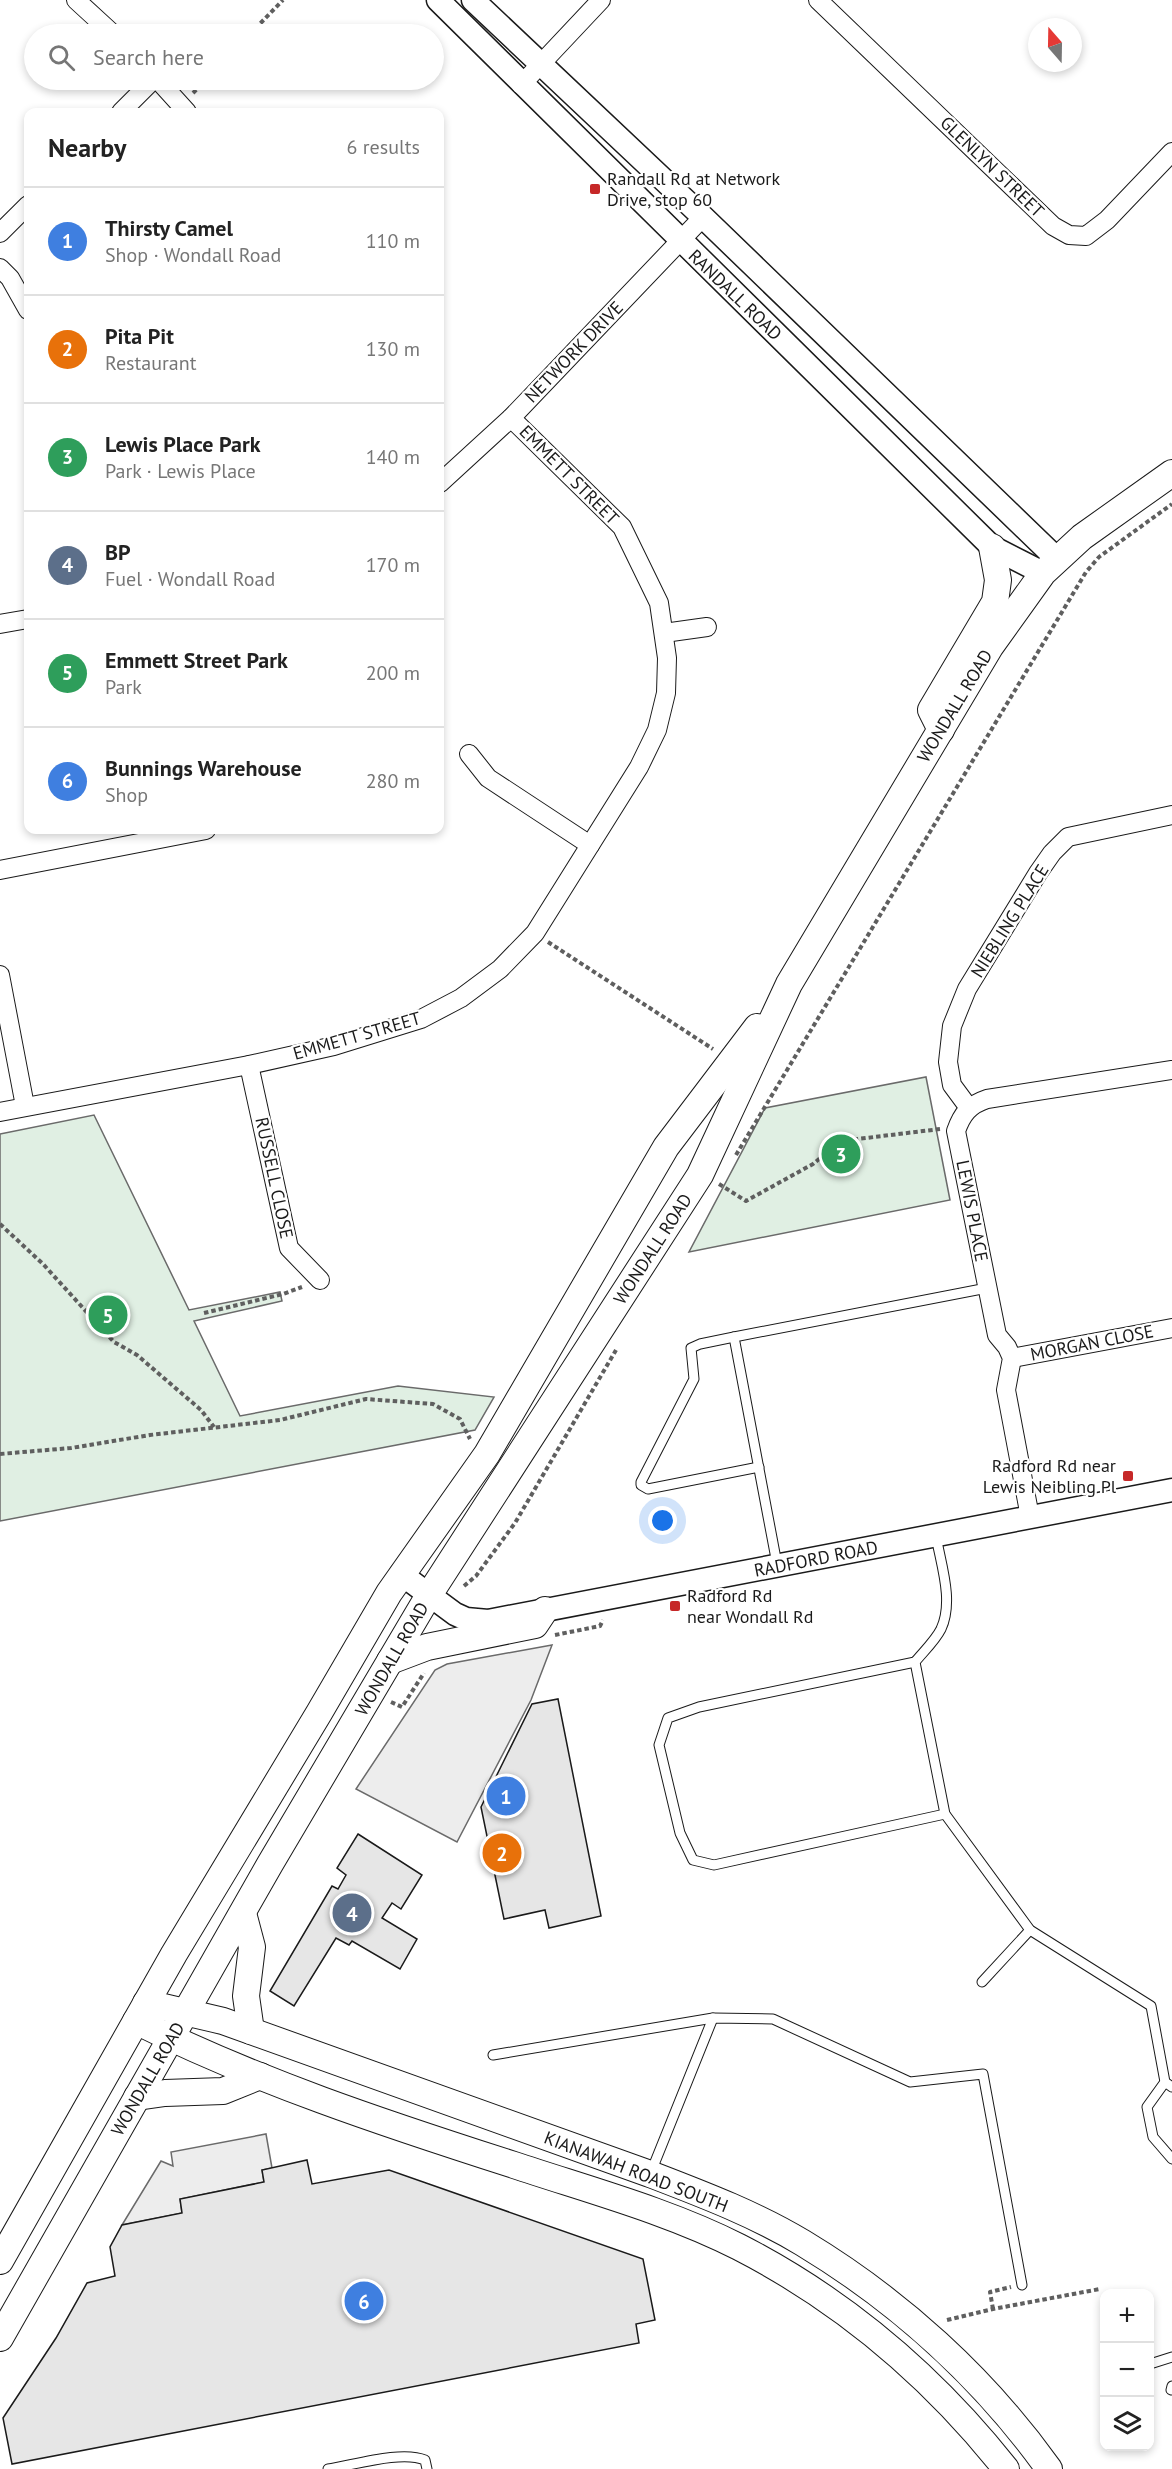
<!DOCTYPE html>
<meta charset="utf-8">
<style>
:root{--surface:#fff;--page:#f2f2f2;--text:#222;--muted:#767676;--line:#e0e0e0;--accent:#7c3aed}
body{margin:0;font-family:"PT Sans",sans-serif;background:var(--page);color:var(--text)}
.controls{position:absolute;right:18px;bottom:18px;display:grid;overflow:hidden;border-radius:12px;box-shadow:0 3px 9px #0003}
.controls button{width:54px;height:54px;display:grid;place-items:center;padding:0;border:0;border-bottom:2px solid var(--line);background:var(--surface);color:var(--text);font:30px sans-serif}
.compass{position:absolute;left:1028px;top:18px;width:54px;height:54px;border-radius:50%;background:var(--surface);box-shadow:0 3px 9px #0003;rotate:340deg}
.you{position:absolute;left:663px;top:1521px;width:21px;height:21px;margin:-15px;border:4px solid #fff;border-radius:50%;background:#1a73e8;box-shadow:0 0 0 9px #1a73e833}
.badge{display:grid;place-items:center;width:39px;height:39px;border-radius:50%;background:var(--accent);color:#fff;font-size:20px;font-weight:700}
.pin{position:absolute;translate:-50% -50%;border:3px solid #fff;box-shadow:0 2px 6px #0006}
.list{margin:0;padding:0;list-style:none}
h2{display:flex;justify-content:space-between;align-items:center;height:78px;margin:0;padding:0 24px;font-size:26px}
h2 small{font-size:20px;font-weight:400;color:var(--muted)}
.list li{display:grid;grid-template-columns:39px 1fr auto;gap:18px;align-items:center;box-sizing:border-box;height:108px;padding:0 24px;border-top:2px solid var(--line)}
.list b{display:block;font-size:22px;white-space:nowrap}
.list p{margin:0;font-size:20px;white-space:nowrap;color:var(--muted)}
.list em{font-size:20px;font-style:normal;color:var(--muted)}
.icon{flex:none;width:33px;height:33px;fill:none;stroke:currentColor;stroke-width:2;stroke-linecap:round;stroke-linejoin:round}
.map{position:relative;flex:none;width:1172px;height:2469px;overflow:hidden}
.search{position:absolute;background:var(--surface);box-shadow:0 3px 9px #0003;left:24px;top:24px;width:420px;height:66px;display:flex;align-items:center;gap:15px;box-sizing:border-box;padding:0 21px;border-radius:33px;color:var(--muted);font-size:22px}
.panel{position:absolute;background:var(--surface);box-shadow:0 3px 9px #0003;left:24px;top:108px;width:420px;height:726px;border-radius:12px}
.map>svg:first-child{display:block}
</style>
<div class="map">
<svg width="1172" height="2469" viewBox="0 0 1172 2469">
<rect width="100%" height="100%" fill="#fff"/>
<g fill="#e0efe3" stroke="#6a6a6a" stroke-width="1.5">
<polygon points="926,1077 950,1200 689,1252 765,1108"/>
<polygon points="94,1115 189,1310 280,1292 282,1301 194,1321 240,1416 398,1386 494,1397 475,1430 0,1521 0,1134"/>
</g>
<g fill="#ededed" stroke="#6a6a6a" stroke-width="1.5">
<polygon points="552,1645 531,1700 457,1842 356,1789 435,1670 447,1664"/>
<polygon points="266,2134 272,2168 262,2170 264,2182 180,2199 182,2213 122,2225 161,2161 173,2166 171,2152"/>
</g>
<g fill="#e6e6e6" stroke="#1a1a1a" stroke-width="1.5">
<polygon points="558,1699 601,1916 549,1928 545,1910 504,1919 481,1807 532,1704"/>
<polygon points="358,1834 422,1875 401,1909 392,1903 382,1918 417,1939 400,1969 352,1941 349,1945 336,1938 294,2006 270,1991 332,1886 338,1889 346,1875 337,1868"/>
<polygon points="307,2160 312,2184 389,2170 643,2259 655,2320 636,2324 639,2343 12,2464 3,2418 56,2338 87,2283 115,2276 110,2247 122,2225 182,2213 180,2199 264,2182 262,2170"/>
</g>
<g fill="none" stroke-linecap="round" stroke-linejoin="round">
<g stroke="#1a1a1a" stroke-width="11">
<g id="service">
<polyline points="734,1337 700,1344 691,1348 694,1379 641,1482 641,1485 648,1489 759,1467"/>
<path d="M 936,1536 C 941,1565 954,1601 941,1629 C 935,1641 923,1652 915,1662 L 945,1814 L 1030,1930 L 1151,2006 L 1165,2082 L 1172,2087"/>
<polyline points="777,1564 734,1337 987,1288"/>
<polyline points="915,1662 699,1707 668,1718 659,1745 680,1833 693,1860 714,1865 945,1814"/>
<polyline points="982,1982 1030,1930"/>
<polyline points="493,2055 713,2018 773,2019 910,2082 983,2074 1022,2285"/>
<polyline points="1165,2082 1147,2107 1153,2137 1172,2159"/>
<polyline points="651,2172 713,2018"/>
<polyline points="1150,2364 1172,2357"/>
<polyline points="1171,2390 1172,2386"/>
<path d="M 328,2469 C 354,2465 402,2450 425,2460 L 427,2469"/>
</g>
</g>
<g stroke="#1a1a1a" stroke-width="20">
<g id="minor">
<polyline points="76,0 113,34"/>
<polyline points="818,0 1053,226 1069,235 1086,236 1107,220 1172,152"/>
<polyline points="158,80 187,112"/>
<polyline points="521,85 601,0"/>
<polyline points="121,112 153,80"/>
<polyline points="0,233 28,205"/>
<polyline points="0,268 10,278 28,310"/>
<polyline points="440,483 511,418 703,217"/>
<polyline points="0,624 28,619"/>
<polyline points="664,633 707,627"/>
<polyline points="469,754 488,778 590,845"/>
<polyline points="0,870 206,830"/>
<polyline points="0,975 25,1106"/>
<polyline points="249,1065 289,1248 320,1280"/>
<polyline points="969,1108 952,1085 948,1062 952,1026 967,989 1038,873 1052,853 1068,837 1172,815"/>
<polyline points="0,1112 249,1065 334,1046 421,1019 461,998 500,969 535,933 639,767 657,730 666,693 667,658 659,603 622,527 511,418"/>
<polyline points="1012,1358 1172,1328"/>
<path d="M 1030,1517 L 1006,1390 L 1012,1358 L 1007,1347 L 997,1335 L 956,1131 C 962,1114 969,1105 987,1099 L 1172,1070"/>
</g>
</g>
<g stroke="#1a1a1a" stroke-width="25">
<g id="tertiary">
<polyline points="438,0 992,547 1043,573"/>
<polyline points="473,0 703,217 1058,560"/>
<polyline points="401,1574 455,1614 466,1619 488,1621 1172,1490"/>
</g>
</g>
<g stroke="#1a1a1a" stroke-width="28">
<g id="secondary">
<polyline points="941,730 931,710 995,602 998,580 992,547"/>
<polyline points="390,1661 427,1647 535,1625 545,1610"/>
<polyline points="243,1913 252,1947 246,1996 251,2031"/>
<path d="M 146,2003 L 223,2021 L 650,2174 C 702,2194 755,2214 803,2243 C 899,2301 984,2378 1049,2469"/>
<path d="M 136,2021 C 256,2081 386,2124 514,2165 C 589,2190 668,2211 739,2247 C 844,2301 933,2377 1006,2469"/>
<polyline points="137,2097 165,2093 223,2091 260,2076"/>
<polyline points="0,2261 174,1954 319,1713 389,1593 487,1454 666,1147 757,1027"/>
<polyline points="0,2338 270,1864 429,1595 700,1175 789,984 990,647 1043,573 1082,537 1172,473"/>
</g>
</g>
<g stroke="#5f5f5f" stroke-width="4" stroke-dasharray="4.5 3" stroke-linecap="butt">
<polyline points="250,34 283,0"/>
<polyline points="193,93 206,80"/>
<polyline points="548,942 713,1049"/>
<polyline points="736,1155 1086,572 1099,557 1172,504"/>
<polyline points="719,1184 746,1201 813,1164 841,1141 940,1129"/>
<polyline points="0,1224 43,1264 114,1342 137,1355 201,1410 214,1427"/>
<polyline points="204,1313 283,1294 302,1287"/>
<polyline points="0,1454 71,1448 150,1435 280,1420 366,1399 433,1404 460,1419 470,1439"/>
<polyline points="464,1586 476,1576 515,1523 616,1350"/>
<polyline points="555,1635 600,1626 603,1620"/>
<polyline points="391,1702 402,1707 424,1673"/>
<polyline points="993,2309 990,2292 1011,2287"/>
<polyline points="947,2320 993,2309 1100,2289"/>
</g>
<use href="#service" stroke="#fff" stroke-width="9"/>
<use href="#minor" stroke="#fff" stroke-width="18"/>
<use href="#tertiary" stroke="#fff" stroke-width="22"/>
<use href="#secondary" stroke="#fff" stroke-width="26"/>
</g>
<g fill="#c62828" stroke="#fff" stroke-width="2">
<rect x="589" y="183" width="12" height="12" rx="3"/>
<rect x="1122" y="1470" width="12" height="12" rx="3"/>
<rect x="669" y="1600" width="12" height="12" rx="3"/>
</g>
<g text-anchor="middle" stroke-width="4.5" stroke-linejoin="round" paint-order="stroke">
<g font-size="18" fill="#1a1a1a" stroke="#fff">
<text transform="translate(992 167) rotate(44)" y="6">GLENLYN STREET</text>
<text transform="translate(735 295) rotate(44)" y="6">RANDALL ROAD</text>
<text transform="translate(574 352) rotate(-46)" y="6">NETWORK DRIVE</text>
<text transform="translate(569 475) rotate(45)" y="6">EMMETT STREET</text>
<text transform="translate(955 706) rotate(-59)" y="6">WONDALL ROAD</text>
<text transform="translate(1010 921) rotate(-58)" y="6">NIEBLING PLACE</text>
<text transform="translate(357 1036) rotate(-16)" y="6">EMMETT STREET</text>
<text transform="translate(274 1178) rotate(78)" y="6">RUSSELL CLOSE</text>
<text transform="translate(972 1211) rotate(79)" y="6">LEWIS PLACE</text>
<text transform="translate(653 1249) rotate(-57)" y="6">WONDALL ROAD</text>
<text transform="translate(1092 1343) rotate(-11)" y="6">MORGAN CLOSE</text>
<text transform="translate(816 1559) rotate(-11)" y="6">RADFORD ROAD</text>
<text transform="translate(392 1659) rotate(-60)" y="6">WONDALL ROAD</text>
<text transform="translate(148 2079) rotate(-60)" y="6">WONDALL ROAD</text>
<text transform="translate(636 2172) rotate(21)" y="6">KIANAWAH ROAD SOUTH</text>
</g>
<g font-size="18" fill="#1a1a1a" stroke="#fff" text-anchor="start">
<text x="607" y="185">Randall Rd at Network<tspan x="607" dy="21">Drive, stop 60</tspan></text>
<text x="1116" y="1472" text-anchor="end">Radford Rd near<tspan x="1116" dy="21">Lewis Neibling Pl</tspan></text>
<text x="687" y="1602">Radford Rd<tspan x="687" dy="21">near Wondall Rd</tspan></text>
</g>
</g>
</svg>
<div class="controls">
<button>+</button>
<button>−</button>
<button><svg class="icon" aria-label="layers" viewBox="0 0 24 24"><path d="M12 4l9 5-9 5-9-5zM3 14l9 5 9-5"/></svg></button>
</div>
<svg class="compass" viewBox="-18 -18 36 36"><path d="M0-13l5 13h-10z" fill="#e53935"/><path d="M0 13l5-13h-10z" fill="#767676"/></svg>
<div class="you"></div>
<div class="pin badge" style="left:506px;top:1796px;background:#3f7fe0">1</div>
<div class="pin badge" style="left:502px;top:1853px;background:#e8710a">2</div>
<div class="pin badge" style="left:841px;top:1154px;background:#2e9e5b">3</div>
<div class="pin badge" style="left:352px;top:1913px;background:#5c6f8a">4</div>
<div class="pin badge" style="left:108px;top:1315px;background:#2e9e5b">5</div>
<div class="pin badge" style="left:364px;top:2301px;background:#3f7fe0">6</div>
<div class="search"><svg class="icon" aria-label="search" viewBox="0 0 24 24"><circle cx="10" cy="10" r="6"/><path d="M15 15l6 6"/></svg>Search here</div>
<section class="panel">
<h2>Nearby<small>6 results</small></h2>
<ul class="list">
<li><span class="badge" style="background:#3f7fe0">1</span><div><b>Thirsty Camel</b><p>Shop · Wondall Road</p></div><em>110 m</em></li>
<li><span class="badge" style="background:#e8710a">2</span><div><b>Pita Pit</b><p>Restaurant</p></div><em>130 m</em></li>
<li><span class="badge" style="background:#2e9e5b">3</span><div><b>Lewis Place Park</b><p>Park · Lewis Place</p></div><em>140 m</em></li>
<li><span class="badge" style="background:#5c6f8a">4</span><div><b>BP</b><p>Fuel · Wondall Road</p></div><em>170 m</em></li>
<li><span class="badge" style="background:#2e9e5b">5</span><div><b>Emmett Street Park</b><p>Park</p></div><em>200 m</em></li>
<li><span class="badge" style="background:#3f7fe0">6</span><div><b>Bunnings Warehouse</b><p>Shop</p></div><em>280 m</em></li>
</ul>
</section>
</div>
